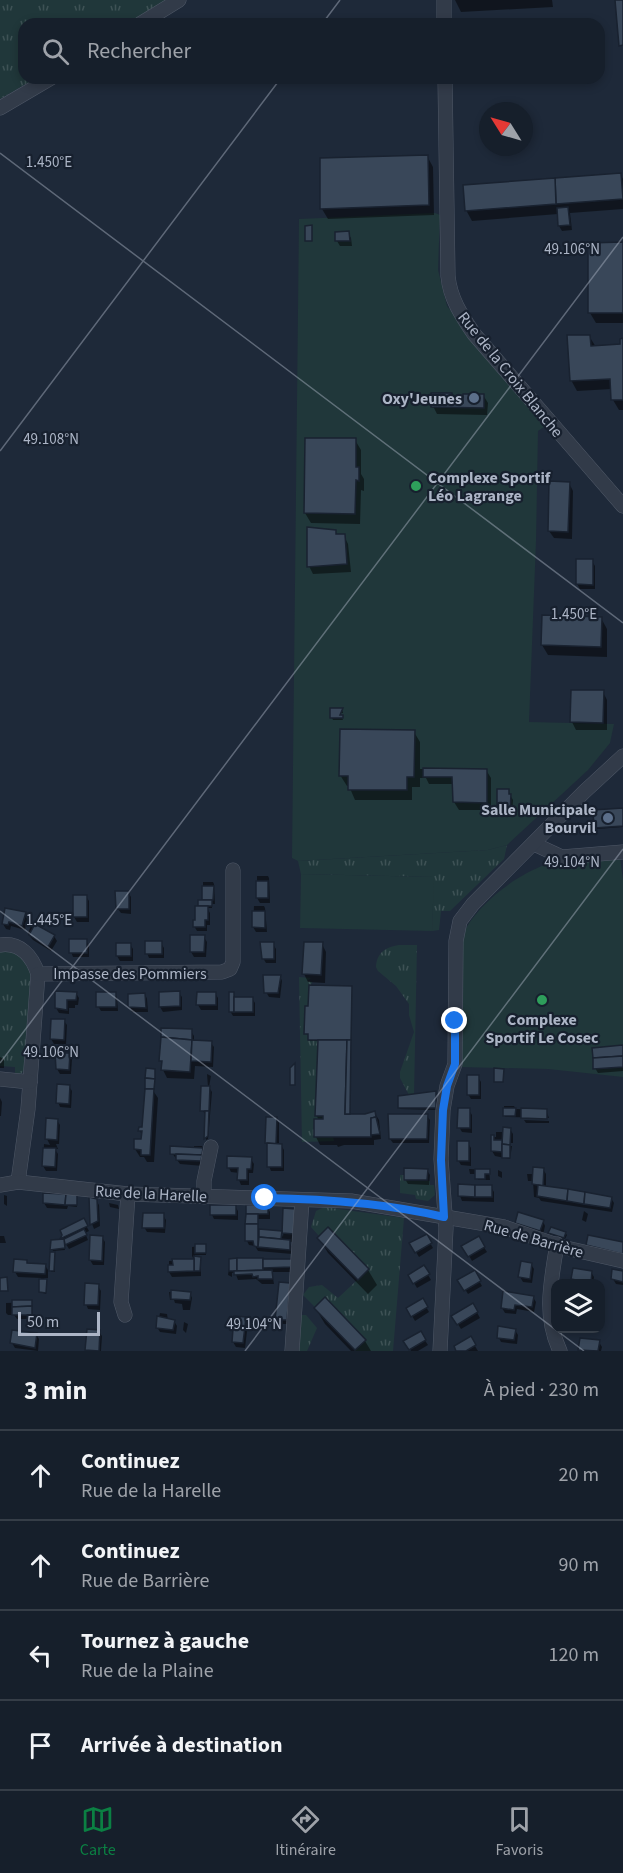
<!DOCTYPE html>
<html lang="fr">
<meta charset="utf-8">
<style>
:root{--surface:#161f2b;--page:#1f2733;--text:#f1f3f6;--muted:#9ea2a9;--line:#353d47;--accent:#0b8043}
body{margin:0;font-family:"Source Sans 3",sans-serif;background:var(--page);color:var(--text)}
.controls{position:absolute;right:18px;bottom:18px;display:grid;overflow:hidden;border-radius:12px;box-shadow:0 3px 9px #0003}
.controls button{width:54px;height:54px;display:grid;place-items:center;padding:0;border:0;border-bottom:2px solid var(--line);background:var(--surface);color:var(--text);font:30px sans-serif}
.compass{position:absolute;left:479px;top:102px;width:54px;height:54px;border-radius:50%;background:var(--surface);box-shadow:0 3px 9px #0003;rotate:307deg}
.scale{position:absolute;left:18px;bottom:15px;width:82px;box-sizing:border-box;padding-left:6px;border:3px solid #acb5c6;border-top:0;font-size:16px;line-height:21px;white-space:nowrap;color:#acb5c6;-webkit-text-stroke:4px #17202e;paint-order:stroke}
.stop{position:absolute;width:18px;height:18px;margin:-14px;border:4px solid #1a73e8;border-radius:50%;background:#fff}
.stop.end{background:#1a73e8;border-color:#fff;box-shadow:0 2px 6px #0008}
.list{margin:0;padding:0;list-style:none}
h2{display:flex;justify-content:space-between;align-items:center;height:78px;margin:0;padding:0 24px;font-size:26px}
h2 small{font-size:20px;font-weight:400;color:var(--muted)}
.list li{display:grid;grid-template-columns:39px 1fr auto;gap:18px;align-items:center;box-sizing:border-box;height:90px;padding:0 24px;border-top:2px solid var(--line)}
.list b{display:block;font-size:22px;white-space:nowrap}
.list p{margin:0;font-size:20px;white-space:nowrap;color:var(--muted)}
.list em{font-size:20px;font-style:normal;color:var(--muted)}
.icon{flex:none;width:33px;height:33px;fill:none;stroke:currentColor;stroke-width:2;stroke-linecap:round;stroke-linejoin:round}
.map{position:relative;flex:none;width:623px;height:1351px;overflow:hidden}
.search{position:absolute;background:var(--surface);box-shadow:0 3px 9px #0003;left:18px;right:18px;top:18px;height:66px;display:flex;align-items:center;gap:15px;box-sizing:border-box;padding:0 21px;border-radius:18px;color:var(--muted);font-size:22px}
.sheet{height:438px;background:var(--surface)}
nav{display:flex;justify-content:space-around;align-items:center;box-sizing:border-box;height:84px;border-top:2px solid var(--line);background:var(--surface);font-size:16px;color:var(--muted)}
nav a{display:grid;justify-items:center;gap:3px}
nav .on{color:var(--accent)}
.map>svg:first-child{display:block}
</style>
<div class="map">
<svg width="623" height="1351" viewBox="0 0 623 1351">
<defs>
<pattern id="grass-tufts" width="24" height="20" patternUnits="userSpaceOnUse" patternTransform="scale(1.5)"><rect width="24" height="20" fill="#20373a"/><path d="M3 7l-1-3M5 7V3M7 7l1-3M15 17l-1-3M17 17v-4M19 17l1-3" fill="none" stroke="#3e5255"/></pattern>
</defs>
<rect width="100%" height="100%" fill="#1e2939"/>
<g fill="url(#grass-tufts)">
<polygon points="0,0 167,0 127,24 24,24 24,78 36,78 0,99"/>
<polygon points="507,845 504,859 450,911 441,911 439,930 432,931 433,877 301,874 298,861 488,850"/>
<path d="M 399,945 L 417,945 L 414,1094 L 409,1095 L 400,1078 L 400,1072 L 414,1032 L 409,1015 L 409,1004 L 396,986 L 378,971 L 376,967 C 377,952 386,947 399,945 Z"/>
<polygon points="0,947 15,950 32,967 27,1067 20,1075 15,1076 15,1067 0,1066"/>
<polygon points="299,977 311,978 307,981 312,982 311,985 309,986 308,1040 318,1040 315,1115 323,1116 323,1119 314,1119 314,1137 333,1137 334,1141 302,1142"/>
<polygon points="400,1175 404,1175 404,1180 430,1181 430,1185 434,1185 435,1195 428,1201 416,1199 415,1195 400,1193"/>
<polygon points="324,1207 404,1218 393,1351 354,1351 366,1339 325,1297 315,1307 303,1295 309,1287 322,1285 338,1298 369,1269 329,1227 319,1236 311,1227 316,1211"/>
<polygon points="301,1315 306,1315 317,1328 307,1351 298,1351"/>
</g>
<g fill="#20373a">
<polygon points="435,213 440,215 438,270 447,306 544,427 538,431 536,541 529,722 614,724 610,743 588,770 507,845 488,850 298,861 292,858 299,219"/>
<path d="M 620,857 L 623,880 L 623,1077 L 548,1069 L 459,1067 L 463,934 C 477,904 519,872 551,863 C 573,858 598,859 620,857 Z"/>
<polygon points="301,874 434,877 432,931 300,928"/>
</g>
<g fill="#0007">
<polygon points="455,0 552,0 553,7 461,12"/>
<polygon points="427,156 433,167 434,215 328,219 322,209"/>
<polygon points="620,174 623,179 623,209 570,213 572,230 562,231 559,226 558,214 472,221 466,210"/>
<polygon points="337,233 348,233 351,238 352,246 340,246 337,241"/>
<polygon points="623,244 623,323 596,323 590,313"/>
<polygon points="589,336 596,347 622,346 623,340 623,410 619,410 613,400 612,389 577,391 571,380"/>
<polygon points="451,394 456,404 465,404 483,395 488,403 487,415 437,414 433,406"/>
<polygon points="355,440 361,450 361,474 364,479 364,491 361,490 360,524 311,523 305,513"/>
<polygon points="569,483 573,491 572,539 554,538 549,531"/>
<polygon points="335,531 338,536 344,536 348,544 351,572 313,574 309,566"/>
<polygon points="592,561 595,566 595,589 580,589 577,584"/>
<polygon points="601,618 607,629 607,657 548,655 542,645"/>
<polygon points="573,691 603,692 607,700 607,730 576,730 572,722"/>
<polygon points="342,709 343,713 340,713 343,720 333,720 332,718"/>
<polygon points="414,732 420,742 420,769 486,770 491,778 491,810 459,810 454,802 454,784 429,784 426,778 420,778 420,787 412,787 412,800 355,800 349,786 347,786 340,775"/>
<polygon points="508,791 513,800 512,817 501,817 498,812"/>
<polygon points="623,810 623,827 597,829 596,827"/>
<polygon points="257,876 268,876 269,878 270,903 260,903 257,898"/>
<polygon points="203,882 213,882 214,884 215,904 212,904 212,908 207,908 210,913 210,925 207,925 207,931 197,931 194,926 203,901"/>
<polygon points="128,892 131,897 131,914 121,913 118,909"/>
<polygon points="86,896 89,901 89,922 77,922 74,917"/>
<polygon points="254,906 264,906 265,908 267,932 256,932 253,927"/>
<polygon points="25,914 27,919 25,930 11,926 10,930 6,929 3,924"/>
<polygon points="32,922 54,936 57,941 51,951 33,940 28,934"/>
<polygon points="204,937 207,942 206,957 194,957 191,952"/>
<polygon points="86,941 89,945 89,957 73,957 71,952"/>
<polygon points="161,943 164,948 164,958 149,958 147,953"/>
<polygon points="305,943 322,944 326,952 325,983 308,982 304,974"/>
<polygon points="130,944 133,949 133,961 120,961 117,956"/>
<polygon points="273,944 276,949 276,963 266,963 263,958"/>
<polygon points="280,976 282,981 280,998 269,997 266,992"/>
<polygon points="351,987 350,1116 365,1115 374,1112 379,1120 381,1139 374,1140 374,1145 344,1145 338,1147 337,1145 320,1145 316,1137 319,1120 316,1115 319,1041 310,1041 309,1035 306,1034"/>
<polygon points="76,993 79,998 78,1005 75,1005 75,1008 69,1008 69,1014 59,1013 56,1008"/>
<polygon points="115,993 117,998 118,1011 101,1011 98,1006"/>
<polygon points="161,993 179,993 182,997 182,1010 163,1012 160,1007"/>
<polygon points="215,993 218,998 218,1010 201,1010 198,1005"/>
<polygon points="233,993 236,999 252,998 255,1003 255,1016 233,1016 230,1011"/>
<polygon points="145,994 147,999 148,1012 132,1012 130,1007"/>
<polygon points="64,1021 67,1025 66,1044 54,1044 51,1039"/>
<polygon points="191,1031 194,1036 194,1041 211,1043 214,1047 213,1067 195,1066 194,1079 167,1078 163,1070 161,1060"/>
<polygon points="623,1047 623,1071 598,1073 595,1068"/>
<polygon points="69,1055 72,1059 71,1074 60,1074 57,1069"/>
<polygon points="0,1057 4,1059 4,1068 0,1068"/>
<polygon points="154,1070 154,1092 158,1098 154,1162 147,1162 144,1157 140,1157 135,1149 143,1140 140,1130 144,1128"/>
<polygon points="207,1074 211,1076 209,1087 212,1092 208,1139 206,1140 206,1115 202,1110 208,1087"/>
<polygon points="478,1077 481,1082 481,1099 471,1099 468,1094"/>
<polygon points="69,1086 72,1091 71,1108 60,1107 58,1102"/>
<polygon points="435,1093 436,1110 400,1109 399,1107"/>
<polygon points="0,1098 2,1102 1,1116 0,1116"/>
<polygon points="504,1106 514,1106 516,1109 546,1110 549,1118 505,1117"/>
<polygon points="469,1110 472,1115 472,1133 462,1132 459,1127"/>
<polygon points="427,1116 430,1120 429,1143 393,1143 390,1139"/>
<polygon points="276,1118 279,1123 279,1145 281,1145 284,1150 284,1171 271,1171 269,1166 269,1147 266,1143"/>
<polygon points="57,1120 60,1125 59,1144 56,1144 58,1149 55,1149 58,1154 57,1171 46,1171 43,1166 44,1144 50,1145 47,1139"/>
<polygon points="524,1120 549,1121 549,1123 526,1123"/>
<polygon points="510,1129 513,1134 513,1143 504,1143 504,1146 512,1146 510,1159 495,1156 492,1151 493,1137 496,1137 496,1132 504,1132"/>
<polygon points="468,1143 471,1148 471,1166 461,1165 458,1160"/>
<polygon points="194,1146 202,1146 203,1148 205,1154 203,1166 180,1164 172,1153 194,1149"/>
<polygon points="251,1159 254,1164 253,1173 249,1173 249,1185 241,1185 239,1180 239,1173 231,1172 229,1168"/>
<polygon points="469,1169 489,1170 490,1180 478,1180 477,1174 470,1174"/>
<polygon points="543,1169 546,1174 546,1188 611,1198 614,1203 612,1212 541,1201 539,1198 534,1197 533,1181 528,1181 527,1174 534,1174"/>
<polygon points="427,1170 430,1175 429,1185 408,1184 405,1179"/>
<polygon points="498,1170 502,1172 502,1178 498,1176"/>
<polygon points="491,1187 494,1192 494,1202 462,1201 460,1196"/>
<polygon points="4,1195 7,1196 7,1206 4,1204"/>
<polygon points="76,1196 77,1207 68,1206 67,1209 47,1208 44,1203"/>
<polygon points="90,1199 96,1200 99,1205 100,1226 94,1229 92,1224"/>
<polygon points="109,1203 118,1205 119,1209 110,1207"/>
<polygon points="235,1206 238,1211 238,1220 214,1219 212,1215"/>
<polygon points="247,1207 267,1207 270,1212 270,1219 258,1219 258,1222 255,1217 253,1219 260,1231 281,1232 283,1237 285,1210 295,1210 294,1242 289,1242 292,1247 292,1254 258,1251 255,1246 249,1245 247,1241"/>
<polygon points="584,1211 588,1214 586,1222 582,1220"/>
<polygon points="163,1215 166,1220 165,1233 147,1232 144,1227"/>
<polygon points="83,1220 89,1231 85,1233 88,1240 69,1249 64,1241 65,1250 53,1251 55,1255 55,1272 51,1272 54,1253 52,1249 63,1240 64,1236"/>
<polygon points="543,1221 545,1226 543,1235 519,1228 517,1223"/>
<polygon points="550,1233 565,1233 567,1235 565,1239"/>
<polygon points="0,1236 4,1236 6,1243 0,1243"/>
<polygon points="426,1236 433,1248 419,1257 411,1244"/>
<polygon points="102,1237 105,1242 104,1265 93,1265 90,1260"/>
<polygon points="319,1238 368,1270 377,1285 368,1294 328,1253"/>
<polygon points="478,1238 487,1252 472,1261 464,1247"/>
<polygon points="206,1245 206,1255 195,1255 195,1258 201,1260 201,1276 172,1277 169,1272 169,1261 194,1260 192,1256 192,1247"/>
<polygon points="230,1260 291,1261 293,1272 272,1272 274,1284 262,1284 256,1279 238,1280 235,1272 232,1273 232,1277 228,1275"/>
<polygon points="26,1261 28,1264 45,1265 48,1270 48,1278 44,1278 47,1283 46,1294 40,1292 41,1278 18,1277 15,1272"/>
<polygon points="531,1264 534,1269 532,1283 523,1282 520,1277"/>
<polygon points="424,1268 431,1280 417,1288 410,1276"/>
<polygon points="474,1272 482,1286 468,1294 460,1281"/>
<polygon points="591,1272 594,1277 593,1284 576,1283 573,1279"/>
<polygon points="623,1272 623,1285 616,1284 613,1279"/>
<polygon points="289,1285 289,1324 279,1324 276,1319"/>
<polygon points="98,1286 101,1291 100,1310 88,1309 86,1304"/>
<polygon points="169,1292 190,1293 192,1298 190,1310 183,1310 182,1304 175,1303 174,1300 170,1300"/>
<polygon points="533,1297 536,1302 534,1312 517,1309 516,1314 505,1313 502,1308"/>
<polygon points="422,1300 429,1312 415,1321 408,1309"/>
<polygon points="31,1302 33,1319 17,1319 14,1315 8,1315 6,1313 6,1303"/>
<polygon points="473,1305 480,1318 461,1329 453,1316"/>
<polygon points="316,1309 365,1341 371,1351 351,1351 325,1324"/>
<polygon points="160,1313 167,1314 168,1320 174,1321 177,1326 176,1334 160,1332 157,1327"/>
<polygon points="245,1318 248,1323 245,1348 236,1347 233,1342"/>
<polygon points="184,1322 188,1324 186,1333 183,1330"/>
<polygon points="515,1330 518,1335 517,1344 501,1342 499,1338"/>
<polygon points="99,1332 102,1336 101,1351 88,1351 87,1349"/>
<polygon points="420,1333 428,1345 418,1351 411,1351 405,1342"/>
<polygon points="36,1334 39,1339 38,1351 15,1348 12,1343"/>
<polygon points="470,1338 478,1351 458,1351 456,1347"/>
<polygon points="599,1342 602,1347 601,1351 581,1351 580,1349"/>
</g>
<g fill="#394759" stroke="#192230" stroke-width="1.5">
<polygon points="615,0 623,0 623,45 619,46"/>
<polygon points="428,155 429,205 320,209 320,158"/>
<polygon points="621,173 623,199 556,204 555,178"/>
<polygon points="555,178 556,204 465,211 463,185"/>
<polygon points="568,207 570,225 558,226 557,208"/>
<polygon points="312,225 312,241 305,241 305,226"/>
<polygon points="349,231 350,241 335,241 335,232"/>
<polygon points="623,242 623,313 588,313 588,243"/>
<polygon points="567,335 590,335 591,346 620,344 620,339 623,338 623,400 611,400 610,379 570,381"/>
<polygon points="431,393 452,393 452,403 463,403 463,394 484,394 484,408 431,407"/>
<polygon points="305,438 356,438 356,467 359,467 359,481 356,480 355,514 304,513"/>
<polygon points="549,481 570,482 568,532 548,531"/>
<polygon points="307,527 336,530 336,534 345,534 347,564 307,567"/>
<polygon points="576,559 593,559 593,585 576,584"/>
<polygon points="542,615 602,617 601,647 541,645"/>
<polygon points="571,690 604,690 603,723 570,722"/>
<polygon points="330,708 343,708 340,715 343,715 343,718 330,718"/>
<polygon points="340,729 415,730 414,777 407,777 407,790 348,790 348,776 339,776"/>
<polygon points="423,768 487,769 487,803 453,802 452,777 423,777"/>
<polygon points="497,789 509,789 509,794 511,794 510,813 497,813"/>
<polygon points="623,808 623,826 594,828 593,810"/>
<rect x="256" y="881" width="12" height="17"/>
<polygon points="202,886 214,886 213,900 202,900"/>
<polygon points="115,891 129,891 129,909 116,909"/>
<rect x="73" y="895" width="14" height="22"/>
<rect x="198" y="900" width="14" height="6"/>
<polygon points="195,906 208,906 208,920 205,920 205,927 193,927 193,920 195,920"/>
<polygon points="5,908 26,912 22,926 9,922 8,925 2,924"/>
<polygon points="252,911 265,911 265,928 252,927"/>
<polygon points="35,924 55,935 48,947 29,935"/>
<polygon points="190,935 205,935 204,952 190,952"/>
<rect x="69" y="939" width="18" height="14"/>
<rect x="145" y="941" width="17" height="13"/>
<polygon points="260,942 274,942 274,959 262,959"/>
<polygon points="304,942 323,942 321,975 302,974"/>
<rect x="116" y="943" width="15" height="13"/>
<polygon points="263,975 281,975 278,993 264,993"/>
<polygon points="309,985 352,986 351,1040 308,1040 308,1034 304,1034 305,1006 308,1006"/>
<polygon points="55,991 77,992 76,1000 67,1000 67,1010 55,1008"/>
<polygon points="180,991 180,1006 159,1007 159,992"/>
<rect x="96" y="992" width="20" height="15"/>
<polygon points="197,992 216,992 216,1005 196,1005"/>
<rect x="229" y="992" width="5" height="20"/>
<polygon points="145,993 146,1008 128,1007 128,994"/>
<rect x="234" y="997" width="19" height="15"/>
<polygon points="51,1019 65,1019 64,1040 50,1039"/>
<polygon points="161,1028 192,1029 192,1040 161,1037"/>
<polygon points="161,1037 192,1040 190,1072 161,1070 162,1061 159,1061"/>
<polygon points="192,1040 212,1041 211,1062 191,1061"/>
<polygon points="318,1040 347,1040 345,1114 365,1114 375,1111 376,1117 371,1118 371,1137 314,1137 314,1119 323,1119 323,1116 315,1116"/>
<polygon points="347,1040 351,1040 350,1114 345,1114"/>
<polygon points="623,1045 623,1056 593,1058 592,1048"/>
<polygon points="55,1053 70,1053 69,1070 56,1069"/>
<polygon points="623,1056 623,1067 593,1069 593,1058"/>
<polygon points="295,1063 295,1085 290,1085 290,1068"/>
<polygon points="146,1068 155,1069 155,1079 145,1078"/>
<polygon points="494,1068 504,1069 503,1082 494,1082"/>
<rect x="467" y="1075" width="12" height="20"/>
<polygon points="145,1078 155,1079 154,1089 145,1089"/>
<polygon points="57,1084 70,1085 69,1104 56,1103"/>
<polygon points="201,1086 210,1086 209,1111 200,1111"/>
<polygon points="145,1089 154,1089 150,1155 141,1155 141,1150 134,1149 134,1139 141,1139 142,1131 138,1131 139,1127 142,1127"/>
<polygon points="436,1091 436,1108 398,1108 398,1096"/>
<polygon points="458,1108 470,1108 470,1128 457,1128"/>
<polygon points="503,1108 516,1108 515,1116 503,1116"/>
<polygon points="521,1108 547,1109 547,1119 521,1118"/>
<polygon points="205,1111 209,1111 208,1136 204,1139"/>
<polygon points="388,1114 428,1114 427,1139 389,1139"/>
<polygon points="266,1117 277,1117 276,1144 265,1143"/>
<polygon points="376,1117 380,1134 371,1135 371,1118"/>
<polygon points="46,1118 58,1119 57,1140 45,1139"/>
<polygon points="503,1127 511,1128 510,1145 502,1144"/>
<polygon points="491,1135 494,1135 494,1140 502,1140 502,1152 491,1151"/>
<rect x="457" y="1141" width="12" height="20"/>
<polygon points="267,1143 282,1144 282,1167 267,1167"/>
<polygon points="502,1144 510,1145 510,1158 502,1158"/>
<polygon points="170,1146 203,1148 202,1155 170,1154"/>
<polygon points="43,1148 56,1148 55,1167 42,1166"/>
<polygon points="176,1154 202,1155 201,1161 176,1160"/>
<polygon points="227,1156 252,1157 251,1169 247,1169 247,1180 237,1180 238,1168 227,1168"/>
<polygon points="533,1167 544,1168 543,1186 532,1184"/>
<polygon points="404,1168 428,1169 427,1180 404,1180"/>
<polygon points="475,1169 490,1169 490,1174 485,1174 485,1179 475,1179"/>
<polygon points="458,1184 475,1185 475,1197 458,1196"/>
<rect x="475" y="1185" width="17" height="12"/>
<polygon points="538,1185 568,1189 567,1201 537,1196"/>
<polygon points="568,1189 585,1192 584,1204 567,1201"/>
<polygon points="585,1192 612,1197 610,1208 584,1204"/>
<polygon points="43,1193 66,1194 65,1205 43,1203"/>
<polygon points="66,1194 77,1194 77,1205 65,1205"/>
<polygon points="89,1197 97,1199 98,1221 90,1225"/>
<rect x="210" y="1205" width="26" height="10"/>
<rect x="246" y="1205" width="22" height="9"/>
<polygon points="283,1208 296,1209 294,1234 282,1233"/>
<polygon points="518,1212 544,1220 540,1231 515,1223"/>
<polygon points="143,1213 164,1213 164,1228 142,1228"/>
<polygon points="246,1214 258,1214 258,1224 245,1224"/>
<polygon points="84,1218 88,1226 60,1239 62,1235 60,1230"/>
<polygon points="245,1224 258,1224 258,1247 254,1246 253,1241 245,1241"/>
<polygon points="328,1227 369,1269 358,1280 317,1238"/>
<polygon points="551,1227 566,1232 564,1238 548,1233"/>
<polygon points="84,1229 87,1235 65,1245 64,1239"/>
<polygon points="259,1229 282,1231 281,1239 259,1237"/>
<polygon points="427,1234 432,1243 415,1253 409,1243"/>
<polygon points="90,1235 103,1236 102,1261 89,1260"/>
<polygon points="588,1235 623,1242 623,1254 586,1245"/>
<polygon points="479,1236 485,1247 468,1257 461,1246"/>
<polygon points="259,1237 290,1240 290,1250 258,1247"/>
<polygon points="64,1239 65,1248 50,1250 51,1240"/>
<rect x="195" y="1244" width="11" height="9"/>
<polygon points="50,1252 55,1252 54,1271 49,1271"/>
<polygon points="194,1256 201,1257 200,1271 194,1271"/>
<polygon points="237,1258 237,1271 229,1271 229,1259"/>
<polygon points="237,1258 263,1258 263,1270 237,1271"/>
<polygon points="14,1259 27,1260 27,1263 46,1264 45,1274 13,1272"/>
<polygon points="172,1259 194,1259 194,1271 168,1272 168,1265 173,1265"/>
<polygon points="263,1259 292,1259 291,1267 263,1268"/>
<polygon points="521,1261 532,1263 530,1279 518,1277"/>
<polygon points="424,1265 430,1274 413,1284 408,1275"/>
<polygon points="573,1268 592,1271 591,1283 571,1279"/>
<polygon points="612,1269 623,1271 623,1282 611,1279"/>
<polygon points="272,1270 273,1279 258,1279 258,1276 253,1277 252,1274 234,1275 234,1271"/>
<polygon points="475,1270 481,1281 464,1291 457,1280"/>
<polygon points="7,1277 8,1291 0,1291 0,1278"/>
<polygon points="39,1279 47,1279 46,1293 39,1292"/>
<polygon points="279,1282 290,1283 287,1320 275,1320"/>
<polygon points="85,1283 99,1284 98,1305 84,1305"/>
<polygon points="171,1290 191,1292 190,1300 171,1299"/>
<polygon points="503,1291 534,1296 532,1307 515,1305 514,1310 501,1308"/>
<polygon points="325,1297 366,1340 355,1350 314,1308"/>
<polygon points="423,1298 428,1307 411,1317 406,1308"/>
<polygon points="12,1300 32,1300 32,1306 12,1307"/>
<polygon points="473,1303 478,1312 457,1325 451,1316"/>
<polygon points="32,1306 32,1315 12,1315 12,1307"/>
<polygon points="157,1316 175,1320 173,1330 156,1328"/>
<polygon points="234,1316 246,1317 243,1343 232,1342"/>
<polygon points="498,1326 516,1329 514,1340 497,1338"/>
<polygon points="87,1329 100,1330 99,1351 85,1350"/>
<polygon points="12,1330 37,1333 35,1348 10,1343"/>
<polygon points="421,1331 426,1340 409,1350 403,1341"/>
<polygon points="471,1336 476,1345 466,1351 456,1351 454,1346"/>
<polygon points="580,1338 600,1340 598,1351 578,1350"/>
</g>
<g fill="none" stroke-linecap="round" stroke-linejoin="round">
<g stroke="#4f5867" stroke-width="15">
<g id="minor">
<polyline points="444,0 444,24"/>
<polyline points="140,24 179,0"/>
<path d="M 445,78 L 448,276 C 450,298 461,315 474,334 L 623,506"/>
<polyline points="0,108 51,78"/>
<polyline points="534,844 562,857 623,852"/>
<path d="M 0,945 C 20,942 32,956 38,974 L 28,1109 L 18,1182"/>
<polyline points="38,974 222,972 230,969 233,962 233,870"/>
<polyline points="0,1079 30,1082"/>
<polyline points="0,1185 18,1182 128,1194 351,1201 504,1227 566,1248 623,1261"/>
<polyline points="204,1197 204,1181 211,1147"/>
<path d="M 557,1244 C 551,1282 543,1315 560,1351"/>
<polyline points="125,1315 121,1302 128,1194"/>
<polyline points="292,1351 302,1200"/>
<polyline points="440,1351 446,1228 441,1159 443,1110 447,1086 455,1064 456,941 460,921 473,904 584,792 623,756"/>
</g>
</g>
<use href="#minor" stroke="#323b49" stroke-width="14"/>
</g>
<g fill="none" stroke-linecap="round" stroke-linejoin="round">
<path stroke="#1a73e8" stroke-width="8" d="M 265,1198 C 325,1199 386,1203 444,1217 L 441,1160 L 443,1110 L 447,1086 L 455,1064 L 455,1021"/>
</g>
<path fill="none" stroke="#acb5c6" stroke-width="1.5" stroke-opacity="0.45" d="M 322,24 L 340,0M 0,153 L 623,623M 0,451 L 281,78M 0,911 L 584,1351M 0,1063 L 623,237M 245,1351 L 623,849"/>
<g fill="#5c6f8a" stroke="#17202e" stroke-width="2">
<circle cx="474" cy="398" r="6"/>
<circle cx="608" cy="818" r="6"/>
</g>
<g fill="#2e9e5b" stroke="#17202e" stroke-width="2">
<circle cx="416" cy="486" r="6"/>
<circle cx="542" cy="1000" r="6"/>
</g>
<g text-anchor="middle" stroke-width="4.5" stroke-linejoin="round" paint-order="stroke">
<g font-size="16" fill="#acb5c6" stroke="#17202e">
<text transform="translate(511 374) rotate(51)" y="6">Rue de la Croix Blanche</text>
<text x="130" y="979">Impasse des Pommiers</text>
<text transform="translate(151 1193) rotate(3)" y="6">Rue de la Harelle</text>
<text transform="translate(534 1238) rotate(16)" y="6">Rue de Barrière</text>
</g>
<g font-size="16" font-weight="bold" fill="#acb5c6" stroke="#17202e" text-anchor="end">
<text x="462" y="404">Oxy'Jeunes</text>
<text x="428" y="483" text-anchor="start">Complexe Sportif<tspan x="428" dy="18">Léo Lagrange</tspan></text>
<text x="596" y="815">Salle Municipale<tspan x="596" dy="18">Bourvil</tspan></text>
<text x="542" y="1025" text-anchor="middle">Complexe<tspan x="542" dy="18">Sportif Le Cosec</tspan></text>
</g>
</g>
<g font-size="15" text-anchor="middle" fill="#acb5c6" stroke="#17202e" stroke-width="4.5" stroke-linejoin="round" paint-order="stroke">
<text x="49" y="167">1.450°E</text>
<text x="572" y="254">49.106°N</text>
<text x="51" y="444">49.108°N</text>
<text x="574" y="619">1.450°E</text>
<text x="572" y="867">49.104°N</text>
<text x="49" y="925">1.445°E</text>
<text x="51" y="1057">49.106°N</text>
<text x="254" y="1329">49.104°N</text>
</g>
</svg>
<div class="controls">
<button><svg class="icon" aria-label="layers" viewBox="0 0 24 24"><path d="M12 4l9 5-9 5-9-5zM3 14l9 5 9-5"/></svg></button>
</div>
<svg class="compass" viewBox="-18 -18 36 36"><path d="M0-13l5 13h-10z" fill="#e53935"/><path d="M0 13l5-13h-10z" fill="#9ea2a9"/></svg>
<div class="scale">50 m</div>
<div class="stop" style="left:265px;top:1198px"></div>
<div class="stop end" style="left:455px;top:1021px"></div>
<div class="search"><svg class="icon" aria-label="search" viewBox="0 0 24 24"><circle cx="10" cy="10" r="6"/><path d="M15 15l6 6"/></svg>Rechercher</div>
</div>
<section class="sheet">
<h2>3 min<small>À pied · 230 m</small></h2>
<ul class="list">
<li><svg class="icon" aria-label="ahead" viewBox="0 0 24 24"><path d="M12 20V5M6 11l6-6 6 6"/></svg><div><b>Continuez</b><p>Rue de la Harelle</p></div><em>20 m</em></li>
<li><svg class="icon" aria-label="ahead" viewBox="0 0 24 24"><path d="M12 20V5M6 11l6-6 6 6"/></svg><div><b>Continuez</b><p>Rue de Barrière</p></div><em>90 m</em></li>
<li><svg class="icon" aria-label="left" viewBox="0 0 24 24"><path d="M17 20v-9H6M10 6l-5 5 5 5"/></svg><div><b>Tournez à gauche</b><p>Rue de la Plaine</p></div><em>120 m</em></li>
<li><svg class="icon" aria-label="arrive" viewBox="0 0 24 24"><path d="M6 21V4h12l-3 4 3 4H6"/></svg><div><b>Arrivée à destination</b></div></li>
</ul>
</section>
<nav>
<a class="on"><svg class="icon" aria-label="map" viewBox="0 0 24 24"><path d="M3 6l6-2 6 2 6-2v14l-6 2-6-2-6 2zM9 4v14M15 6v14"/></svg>Carte</a>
<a><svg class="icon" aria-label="directions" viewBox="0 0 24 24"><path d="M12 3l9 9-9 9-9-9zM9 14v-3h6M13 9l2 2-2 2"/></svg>Itinéraire</a>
<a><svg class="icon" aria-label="saved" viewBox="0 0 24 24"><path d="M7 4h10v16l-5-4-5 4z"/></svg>Favoris</a>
</nav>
